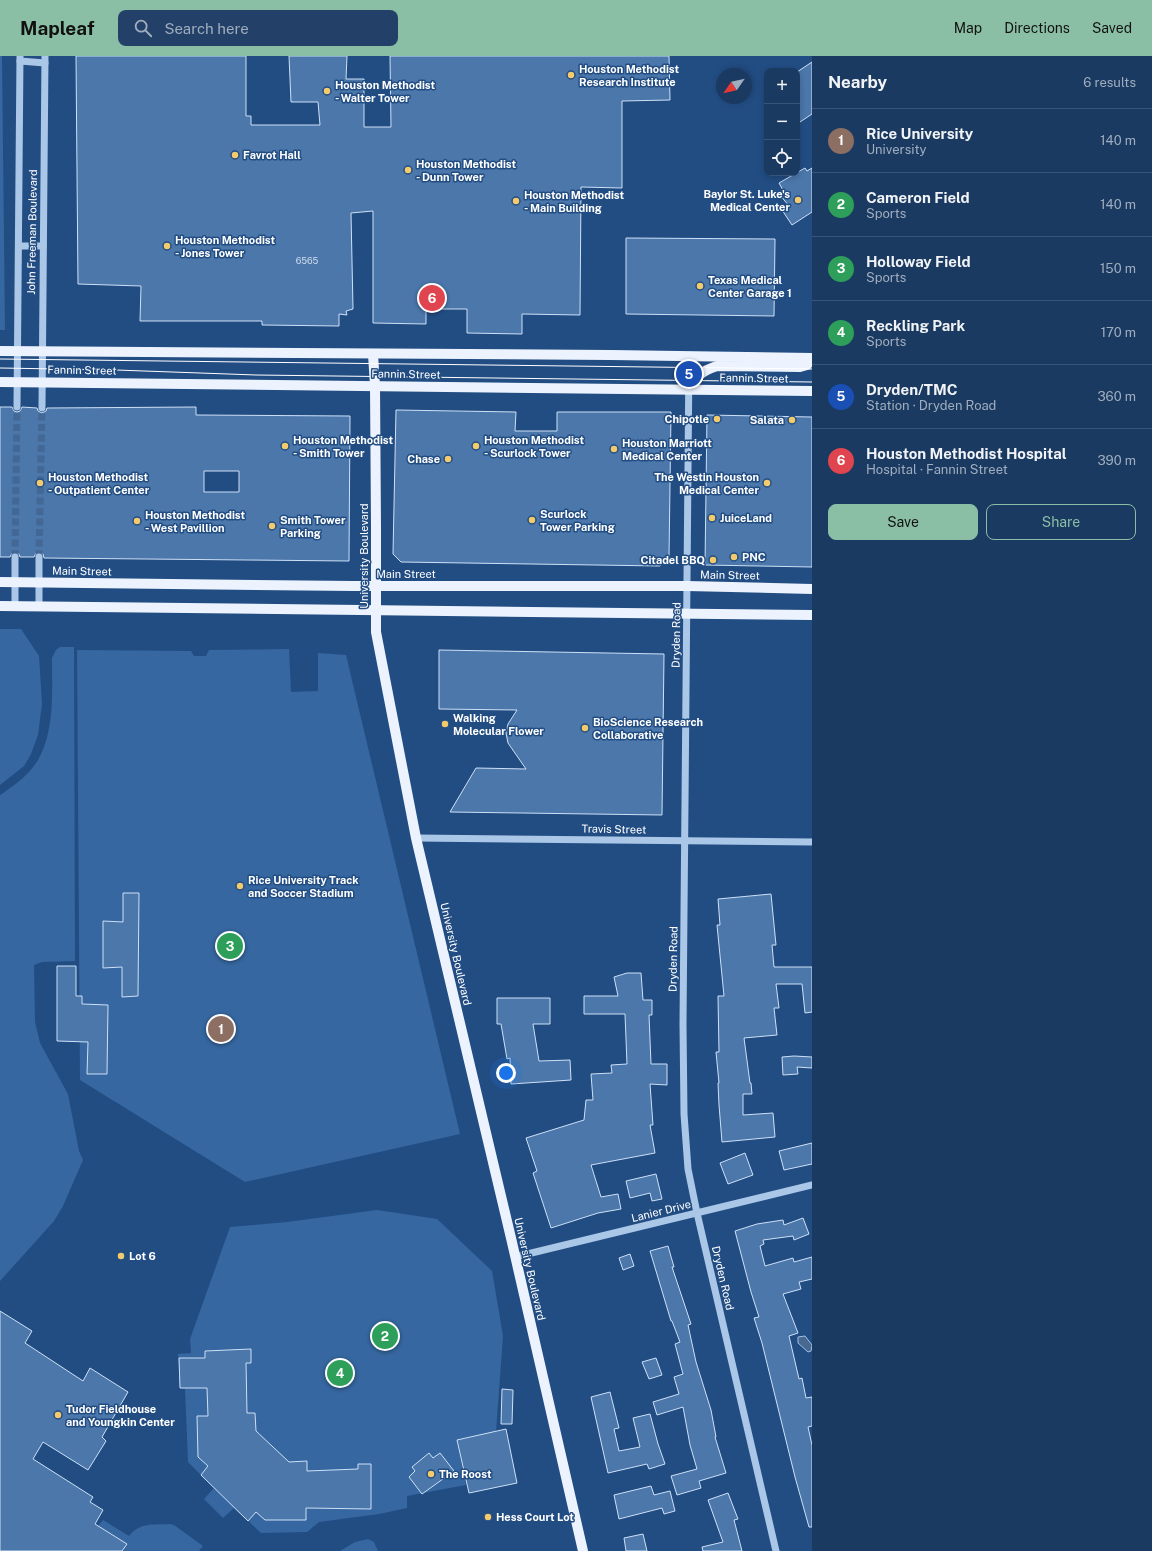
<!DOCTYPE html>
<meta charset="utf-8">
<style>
:root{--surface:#1a3a62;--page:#234168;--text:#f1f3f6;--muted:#9fadbe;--line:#385477;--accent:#8abfa5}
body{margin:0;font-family:"Public Sans",sans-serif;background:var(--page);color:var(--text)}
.controls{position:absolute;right:12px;top:12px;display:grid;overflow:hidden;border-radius:8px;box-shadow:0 2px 6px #0003}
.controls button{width:36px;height:36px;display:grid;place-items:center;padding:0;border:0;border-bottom:1px solid var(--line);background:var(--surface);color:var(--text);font:20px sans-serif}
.compass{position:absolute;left:716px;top:12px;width:36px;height:36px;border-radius:50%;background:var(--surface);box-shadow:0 2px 6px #0003;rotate:236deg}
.you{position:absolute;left:506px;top:1017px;width:14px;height:14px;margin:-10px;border:3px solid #fff;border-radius:50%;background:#1a73e8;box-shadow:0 0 0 6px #1a73e833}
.badge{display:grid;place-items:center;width:26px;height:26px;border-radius:50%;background:var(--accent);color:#fff;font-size:13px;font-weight:700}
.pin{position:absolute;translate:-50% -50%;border:2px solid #fff;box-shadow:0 1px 4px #0006}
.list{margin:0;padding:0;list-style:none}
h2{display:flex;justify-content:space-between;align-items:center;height:52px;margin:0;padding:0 16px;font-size:17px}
h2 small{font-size:13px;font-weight:400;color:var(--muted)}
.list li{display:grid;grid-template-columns:26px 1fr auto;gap:12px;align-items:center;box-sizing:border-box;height:64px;padding:0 16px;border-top:1px solid var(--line)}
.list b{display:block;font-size:15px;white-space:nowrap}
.list p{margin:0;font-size:13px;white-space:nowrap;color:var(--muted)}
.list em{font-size:13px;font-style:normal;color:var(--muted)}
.actions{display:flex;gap:8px;padding:12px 16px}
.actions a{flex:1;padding:9px 0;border:1px solid var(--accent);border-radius:8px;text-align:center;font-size:14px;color:var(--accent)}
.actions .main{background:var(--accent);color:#111}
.icon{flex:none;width:22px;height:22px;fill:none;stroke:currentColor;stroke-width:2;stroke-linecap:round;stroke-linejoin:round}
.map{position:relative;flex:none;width:812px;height:1495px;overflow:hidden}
header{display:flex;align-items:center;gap:24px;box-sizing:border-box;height:56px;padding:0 20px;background:var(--accent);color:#111}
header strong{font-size:19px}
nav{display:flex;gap:22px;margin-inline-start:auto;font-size:14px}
.search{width:280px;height:36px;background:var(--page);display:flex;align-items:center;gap:10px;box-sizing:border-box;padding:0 14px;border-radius:8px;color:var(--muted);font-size:15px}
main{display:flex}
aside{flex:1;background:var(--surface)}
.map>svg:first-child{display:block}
</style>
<header>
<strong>Mapleaf</strong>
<div class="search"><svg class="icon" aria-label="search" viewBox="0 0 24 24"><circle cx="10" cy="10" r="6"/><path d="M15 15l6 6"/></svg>Search here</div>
<nav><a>Map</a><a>Directions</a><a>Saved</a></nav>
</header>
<main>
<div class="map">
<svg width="812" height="1495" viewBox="0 0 812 1495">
<rect width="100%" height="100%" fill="#224d83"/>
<g fill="#3667a0">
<polygon points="0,0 2,0 5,274 0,274"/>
<polygon points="0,573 21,573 39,600 42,648 38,679 31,698 24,710 0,729"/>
<path d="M 60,591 L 74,591 L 75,905 L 42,906 L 34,909 L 35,966 L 40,987 L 68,1038 L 79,1095 L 83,1104 L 63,1150 L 54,1165 L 0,1225 L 0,739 C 14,730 30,718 38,704 C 55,674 52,635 52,602 L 56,594 Z"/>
<polygon points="289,593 291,636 318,635 318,597 346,599 460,1078 245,1126 80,1024 77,594 191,595 194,600 206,600 209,594"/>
<polygon points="377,1154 437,1163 492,1215 503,1280 496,1376 457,1384 466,1429 407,1440 407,1452 379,1458 319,1466 307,1476 261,1477 234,1452 223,1462 204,1443 214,1432 188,1406 185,1333 180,1332 178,1298 191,1297 190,1283 230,1171 287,1166"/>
<path d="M 103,1464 L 129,1480 C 140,1466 153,1469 170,1468 L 174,1469 L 203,1490 L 199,1495 L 124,1495 L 123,1494 L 127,1488 L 98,1470 Z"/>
<polygon points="368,1483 374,1486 378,1495 340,1495 355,1486"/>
</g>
<polygon fill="#48688f" stroke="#9dc1e9" points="805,1280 812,1289 811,1295 808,1296 798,1287 798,1281"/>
<g fill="#4b77ab" stroke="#cee0f6" fill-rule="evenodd">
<polygon points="76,0 246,0 246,60 251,60 251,69 320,69 318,46 291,46 289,0 347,0 346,23 364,23 364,71 391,71 390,0 669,0 670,44 622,45 622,132 581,131 580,259 522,258 522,278 467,277 467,253 426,253 426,268 373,267 373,155 351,157 353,253 346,255 347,259 339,258 339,270 262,269 262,265 140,265 141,230 78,228"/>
<polygon points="812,6 812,58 797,68 797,16"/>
<polygon points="805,112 807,115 812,112 812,156 792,169 782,154 789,150 780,139 784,136 779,127"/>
<polygon points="626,182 775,183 774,260 626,258"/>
<path d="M 0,351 L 12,351 L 14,355 L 17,356 L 20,355 L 22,351 L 37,352 L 38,355 L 42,357 L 46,355 L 47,352 L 196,351 L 196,359 L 350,360 L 349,505 L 44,502 L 43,498 L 39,496 L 36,497 L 34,501 L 20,501 L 19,498 L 15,496 L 12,497 L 10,501 L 0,501 ZM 204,415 L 239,415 L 239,436 L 204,436 Z"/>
<polygon points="396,354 516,356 515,375 557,375 557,356 671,356 669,501 660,510 401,506 393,498"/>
<polygon points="707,359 812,361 812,511 705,509"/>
<polygon points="439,594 664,598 662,759 450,756 476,712 526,713 508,687 506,677 508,668 517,654 439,653"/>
<polygon points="123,837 139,837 138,940 122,941 122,911 103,912 103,865 123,866"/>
<polygon points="771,838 776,889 772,889 774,911 812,911 812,956 805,957 802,928 776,928 779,952 774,952 777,979 744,982 750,1027 751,1027 752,1038 743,1038 743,1059 773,1057 775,1081 722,1086 719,1049 718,1027 719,1027 716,996 719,996 718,940 724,940 717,869 720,869 718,843"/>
<polygon points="57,910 76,910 76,940 82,940 82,948 108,949 107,1018 87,1018 88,986 57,985"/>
<polygon points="627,917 641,917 643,944 652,944 652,959 649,959 651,1008 667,1008 667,1029 650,1028 653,1069 650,1069 655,1097 591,1109 601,1141 618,1138 621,1153 598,1157 551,1172 533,1117 537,1115 526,1082 584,1064 586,1044 593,1044 591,1018 612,1017 611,1009 627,1008 625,958 584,958 584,940 618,940 614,921"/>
<polygon points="497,942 550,942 550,968 533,968 539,1005 570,1004 571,1024 511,1028 510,1002 507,1003 501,968 497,968"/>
<polygon points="794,1000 812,1001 812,1012 797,1011 798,1018 783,1019 782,1001"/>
<polygon points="812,1087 812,1108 784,1114 779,1095"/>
<polygon points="745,1097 753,1119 728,1128 720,1107"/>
<polygon points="656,1118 662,1143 652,1145 650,1137 630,1142 626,1125"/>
<polygon points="803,1162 809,1178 794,1184 793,1180 763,1184 764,1188 760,1190 765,1210 793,1202 794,1206 812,1201 812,1223 799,1226 801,1233 783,1238 798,1277 789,1280 799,1323 802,1322 806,1342 812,1341 812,1370 808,1371 812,1389 812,1471 809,1471 795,1421 762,1287 754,1262 759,1261 751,1236 735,1175 757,1168 783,1164 784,1169"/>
<polygon points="668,1190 674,1211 672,1211 691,1268 688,1269 696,1306 711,1354 716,1381 715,1381 726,1417 699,1425 701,1432 677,1439 671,1420 697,1413 690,1389 683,1351 657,1359 653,1346 679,1338 674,1321 683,1318 675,1288 680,1286 672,1265 671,1265 650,1195"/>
<polygon points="630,1198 634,1210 623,1214 619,1202"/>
<polygon points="0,1255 32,1275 25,1287 83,1325 90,1312 128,1336 102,1381 106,1385 88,1414 43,1386 33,1403 93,1441 90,1446 103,1454 95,1468 127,1488 122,1495 0,1495"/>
<polygon points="251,1293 251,1307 246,1307 247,1357 255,1357 256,1375 289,1406 307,1405 307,1415 358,1413 358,1408 371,1408 371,1453 306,1452 306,1464 265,1464 256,1456 248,1465 201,1419 208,1410 198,1401 197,1360 208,1360 207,1332 180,1332 179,1302 205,1302 205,1295"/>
<polygon points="656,1302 662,1319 649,1323 642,1306"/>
<polygon points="502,1333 513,1334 512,1368 501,1368"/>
<polygon points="610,1336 619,1372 614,1373 619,1395 640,1391 633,1362 650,1358 658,1388 665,1408 649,1413 647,1408 608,1417 591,1341"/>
<polygon points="506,1373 517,1427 469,1437 457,1384"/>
<polygon points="429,1397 433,1402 440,1397 454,1415 422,1438 409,1421 415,1415 412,1411"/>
<polygon points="651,1430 654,1439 670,1435 675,1455 664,1458 662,1452 619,1463 614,1439"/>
<polygon points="728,1437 738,1463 734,1464 742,1495 703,1495 702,1491 723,1486 708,1444"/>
<polygon points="643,1478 647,1495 626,1495 624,1482"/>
</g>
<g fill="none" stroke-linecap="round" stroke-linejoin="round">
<g stroke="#436896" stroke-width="7" stroke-dasharray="7 3.5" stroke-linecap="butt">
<polyline points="15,501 17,351"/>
<polyline points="39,501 42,352"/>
</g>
<g stroke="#aac7e8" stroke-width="7">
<polyline points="20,5 45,7"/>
<polyline points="19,190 43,190"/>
<polyline points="689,301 683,968 684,1058 688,1113 697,1157 776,1495"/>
<polyline points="17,351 20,0"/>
<polyline points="42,352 45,0"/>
<polyline points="15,501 15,550"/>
<polyline points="39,501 39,551"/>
<polyline points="416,782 812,786"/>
<polyline points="515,1201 812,1129"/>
</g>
<g stroke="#ecf3fe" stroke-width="10">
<polyline points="0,295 611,299 812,302"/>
<polyline points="373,298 375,330 376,471 376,576 416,782 511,1182 583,1495"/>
<polyline points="0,326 812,335"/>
<path d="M 689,333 C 697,319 702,315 717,310 L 800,311 L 807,309 L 812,302"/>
<polyline points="0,526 353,530 687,530 812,533"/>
<polyline points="0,550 812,559"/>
</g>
<g stroke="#fff" stroke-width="1">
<polyline points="0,303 812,313"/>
<polyline points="0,312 116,314 256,319 812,326"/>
</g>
</g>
<g fill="#f4cb6c" stroke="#224d83" stroke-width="1.5">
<circle cx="571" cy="19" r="4"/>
<circle cx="327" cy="35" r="4"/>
<circle cx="235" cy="99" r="4"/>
<circle cx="408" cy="114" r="4"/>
<circle cx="798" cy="144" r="4"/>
<circle cx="516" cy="145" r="4"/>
<circle cx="167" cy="190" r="4"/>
<circle cx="700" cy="230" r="4"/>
<circle cx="717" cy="363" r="4"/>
<circle cx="792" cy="364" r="4"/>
<circle cx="285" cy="390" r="4"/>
<circle cx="476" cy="390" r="4"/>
<circle cx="614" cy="393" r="4"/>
<circle cx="448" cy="403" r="4"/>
<circle cx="40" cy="427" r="4"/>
<circle cx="767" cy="427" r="4"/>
<circle cx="712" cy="462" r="4"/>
<circle cx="532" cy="464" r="4"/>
<circle cx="137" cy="465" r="4"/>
<circle cx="272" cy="470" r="4"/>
<circle cx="734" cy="501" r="4"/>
<circle cx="713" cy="504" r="4"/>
<circle cx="445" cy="668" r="4"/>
<circle cx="585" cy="672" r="4"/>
<circle cx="240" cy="830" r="4"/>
<circle cx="121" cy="1200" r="4"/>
<circle cx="58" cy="1359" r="4"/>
<circle cx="431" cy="1418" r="4"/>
<circle cx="488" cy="1461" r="4"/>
</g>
<g text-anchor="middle" stroke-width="3" stroke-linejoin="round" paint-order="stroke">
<g font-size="9" fill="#d2ddea">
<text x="307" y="208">6565</text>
</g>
<g font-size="11" font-weight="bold" fill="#fff" stroke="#224d83" text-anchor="start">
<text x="579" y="17">Houston Methodist<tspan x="579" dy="13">Research Institute</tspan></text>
<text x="335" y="33">Houston Methodist<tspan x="335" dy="13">- Walter Tower</tspan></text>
<text x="243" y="103">Favrot Hall</text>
<text x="416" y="112">Houston Methodist<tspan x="416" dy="13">- Dunn Tower</tspan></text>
<text x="790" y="142" text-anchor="end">Baylor St. Luke's<tspan x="790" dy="13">Medical Center</tspan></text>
<text x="524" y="143">Houston Methodist<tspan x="524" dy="13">- Main Building</tspan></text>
<text x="175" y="188">Houston Methodist<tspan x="175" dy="13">- Jones Tower</tspan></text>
<text x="708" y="228">Texas Medical<tspan x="708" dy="13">Center Garage 1</tspan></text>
<text x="709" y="367" text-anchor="end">Chipotle</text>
<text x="784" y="368" text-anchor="end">Salata</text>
<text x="293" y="388">Houston Methodist<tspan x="293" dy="13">- Smith Tower</tspan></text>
<text x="484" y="388">Houston Methodist<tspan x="484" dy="13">- Scurlock Tower</tspan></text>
<text x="622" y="391">Houston Marriott<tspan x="622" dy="13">Medical Center</tspan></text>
<text x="440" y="407" text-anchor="end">Chase</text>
<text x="48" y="425">Houston Methodist<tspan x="48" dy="13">- Outpatient Center</tspan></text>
<text x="759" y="425" text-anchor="end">The Westin Houston<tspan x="759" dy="13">Medical Center</tspan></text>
<text x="540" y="462">Scurlock<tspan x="540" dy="13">Tower Parking</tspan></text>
<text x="145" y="463">Houston Methodist<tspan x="145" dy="13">- West Pavillion</tspan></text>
<text x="720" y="466">JuiceLand</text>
<text x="280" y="468">Smith Tower<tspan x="280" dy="13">Parking</tspan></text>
<text x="742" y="505">PNC</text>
<text x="705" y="508" text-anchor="end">Citadel BBQ</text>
<text x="453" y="666">Walking<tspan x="453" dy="13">Molecular Flower</tspan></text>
<text x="593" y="670">BioScience Research<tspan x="593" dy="13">Collaborative</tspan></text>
<text x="248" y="828">Rice University Track<tspan x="248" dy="13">and Soccer Stadium</tspan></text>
<text x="129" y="1204">Lot 6</text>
<text x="66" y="1357">Tudor Fieldhouse<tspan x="66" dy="13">and Youngkin Center</tspan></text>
<text x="439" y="1422">The Roost</text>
<text x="496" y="1465">Hess Court Lot</text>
</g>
<g font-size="11" fill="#fff" stroke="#224d83">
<text transform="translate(32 176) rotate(-89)" y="4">John Freeman Boulevard</text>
<text transform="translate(82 314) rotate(1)" y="4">Fannin Street</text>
<text transform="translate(406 318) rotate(1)" y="4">Fannin Street</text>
<text transform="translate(754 322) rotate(1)" y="4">Fannin Street</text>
<text transform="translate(364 500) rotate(-90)" y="4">University Boulevard</text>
<text transform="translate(82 515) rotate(1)" y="4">Main Street</text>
<text x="406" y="522">Main Street</text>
<text transform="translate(730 519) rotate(1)" y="4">Main Street</text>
<text transform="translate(676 579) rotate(-89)" y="4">Dryden Road</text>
<text transform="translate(614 773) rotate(1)" y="4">Travis Street</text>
<text transform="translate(456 898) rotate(77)" y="4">University Boulevard</text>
<text transform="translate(673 903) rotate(-89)" y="4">Dryden Road</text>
<text transform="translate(661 1155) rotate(-14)" y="4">Lanier Drive</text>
<text transform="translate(530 1213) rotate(77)" y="4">University Boulevard</text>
<text transform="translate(723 1222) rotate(77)" y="4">Dryden Road</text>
</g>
</g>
</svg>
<div class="controls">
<button>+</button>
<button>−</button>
<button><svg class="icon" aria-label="locate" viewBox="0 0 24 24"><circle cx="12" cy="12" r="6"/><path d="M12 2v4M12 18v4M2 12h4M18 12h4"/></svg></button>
</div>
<svg class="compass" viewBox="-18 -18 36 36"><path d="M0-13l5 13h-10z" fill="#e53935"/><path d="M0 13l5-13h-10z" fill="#9fadbe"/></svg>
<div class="you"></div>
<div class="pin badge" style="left:221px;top:973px;background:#8d6e63">1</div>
<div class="pin badge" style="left:385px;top:1280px;background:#2e9e5b">2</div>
<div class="pin badge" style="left:230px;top:890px;background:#2e9e5b">3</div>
<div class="pin badge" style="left:340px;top:1317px;background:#2e9e5b">4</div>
<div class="pin badge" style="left:689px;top:318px;background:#1a4fb4">5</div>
<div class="pin badge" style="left:432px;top:242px;background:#e0444e">6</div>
</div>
<aside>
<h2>Nearby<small>6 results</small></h2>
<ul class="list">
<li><span class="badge" style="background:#8d6e63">1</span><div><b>Rice University</b><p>University</p></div><em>140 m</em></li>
<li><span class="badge" style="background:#2e9e5b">2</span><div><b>Cameron Field</b><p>Sports</p></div><em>140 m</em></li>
<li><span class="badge" style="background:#2e9e5b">3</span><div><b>Holloway Field</b><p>Sports</p></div><em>150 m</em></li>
<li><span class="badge" style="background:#2e9e5b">4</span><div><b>Reckling Park</b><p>Sports</p></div><em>170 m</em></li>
<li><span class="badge" style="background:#1a4fb4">5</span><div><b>Dryden/TMC</b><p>Station · Dryden Road</p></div><em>360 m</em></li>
<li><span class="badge" style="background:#e0444e">6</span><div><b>Houston Methodist Hospital</b><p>Hospital · Fannin Street</p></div><em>390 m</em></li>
</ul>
<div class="actions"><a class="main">Save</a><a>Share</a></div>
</aside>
</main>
